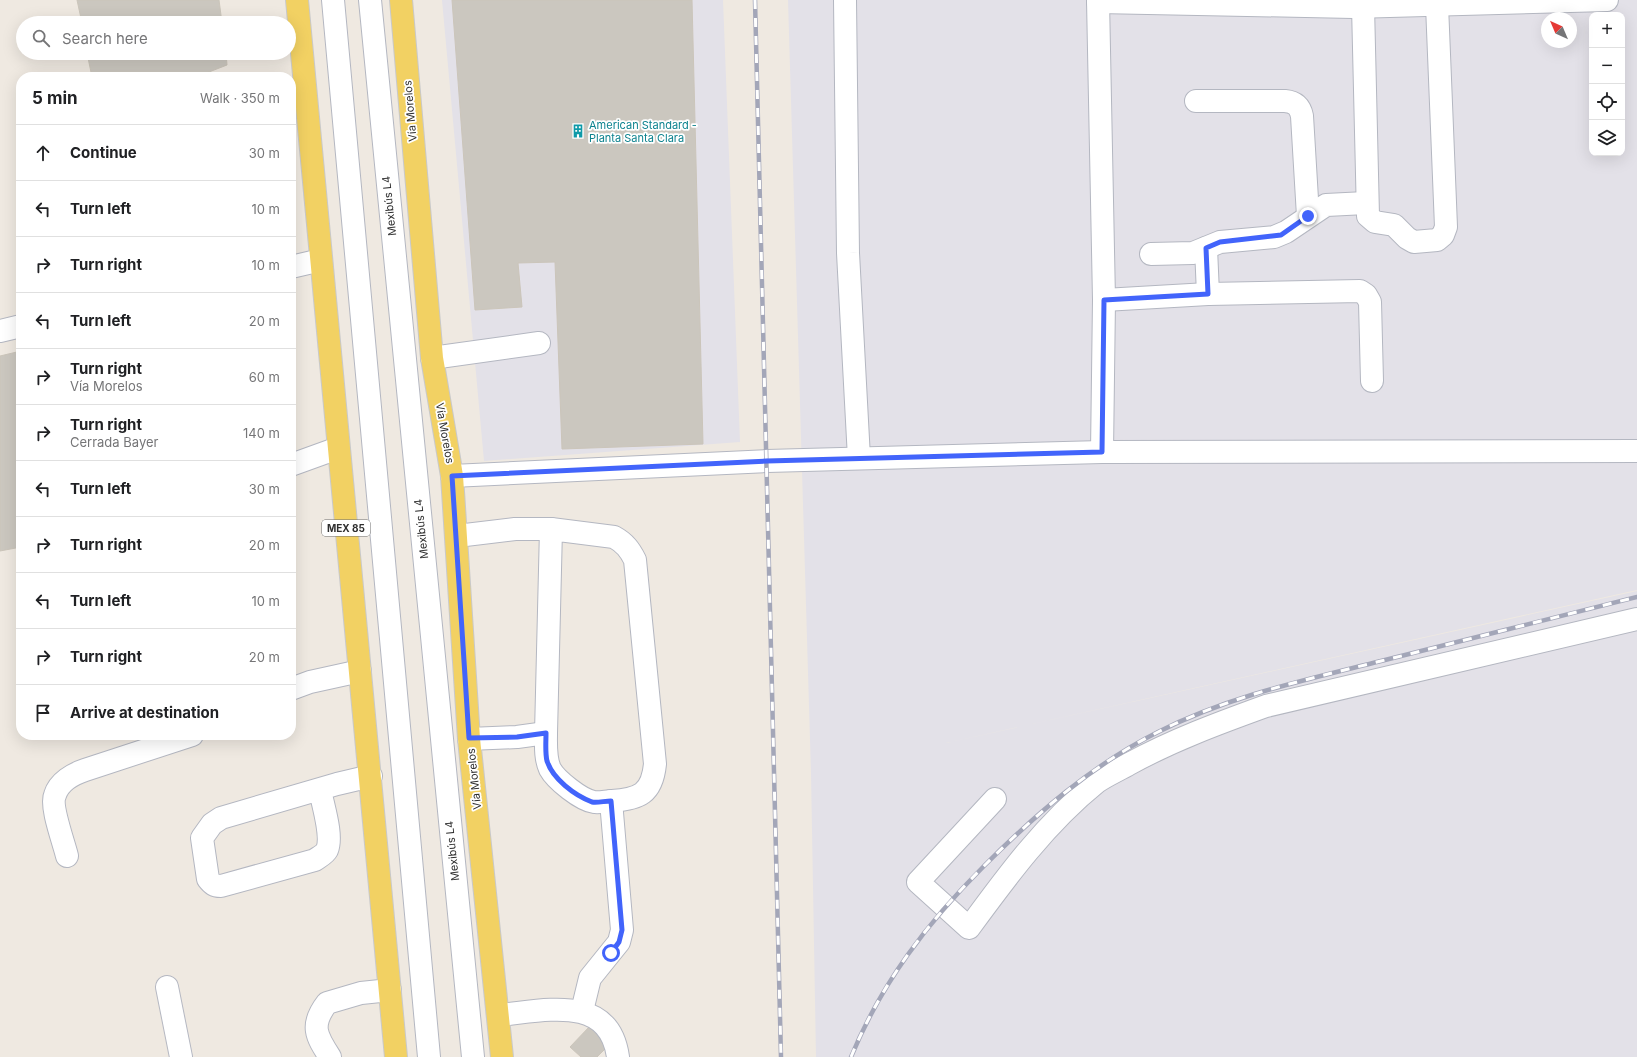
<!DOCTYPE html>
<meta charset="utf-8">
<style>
:root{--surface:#fff;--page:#f2f2f2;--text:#202124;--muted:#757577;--line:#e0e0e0}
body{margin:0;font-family:Inter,sans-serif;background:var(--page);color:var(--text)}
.controls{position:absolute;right:12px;top:12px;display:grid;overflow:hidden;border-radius:8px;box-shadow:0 4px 16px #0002}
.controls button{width:36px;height:36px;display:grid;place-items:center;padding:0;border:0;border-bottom:1px solid var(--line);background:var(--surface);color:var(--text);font:20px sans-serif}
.compass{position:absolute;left:1541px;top:12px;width:36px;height:36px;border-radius:50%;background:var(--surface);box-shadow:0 4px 16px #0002;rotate:316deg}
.stop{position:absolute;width:12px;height:12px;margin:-9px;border:3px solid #4264fb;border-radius:50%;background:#fff}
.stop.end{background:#4264fb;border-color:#fff;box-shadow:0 1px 4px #0008}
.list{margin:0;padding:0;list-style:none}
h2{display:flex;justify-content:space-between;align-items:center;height:52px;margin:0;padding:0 16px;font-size:17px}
h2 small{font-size:13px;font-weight:400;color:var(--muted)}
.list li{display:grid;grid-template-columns:26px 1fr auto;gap:12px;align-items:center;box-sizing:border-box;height:56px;padding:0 16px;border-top:1px solid var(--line)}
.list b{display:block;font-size:15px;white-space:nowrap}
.list p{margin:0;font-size:13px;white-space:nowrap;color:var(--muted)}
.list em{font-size:13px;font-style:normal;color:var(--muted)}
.icon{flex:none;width:22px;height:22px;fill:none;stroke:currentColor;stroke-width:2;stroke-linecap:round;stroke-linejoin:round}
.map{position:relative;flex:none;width:1637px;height:1057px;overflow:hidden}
.search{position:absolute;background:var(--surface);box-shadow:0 4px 16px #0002;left:16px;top:16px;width:280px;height:44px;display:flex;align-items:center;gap:10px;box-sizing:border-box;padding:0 14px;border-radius:22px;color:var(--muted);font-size:15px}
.panel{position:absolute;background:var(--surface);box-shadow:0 4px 16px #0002;left:16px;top:72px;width:280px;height:668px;border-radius:16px}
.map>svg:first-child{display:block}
</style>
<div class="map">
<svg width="1637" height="1057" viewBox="0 0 1637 1057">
<rect width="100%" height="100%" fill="#efe9e1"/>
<g fill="#e3e1e8" fill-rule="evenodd">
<polygon points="442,0 723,0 740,442 484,461"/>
<path d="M 788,0 L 1637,0 L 1637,590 L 946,743 L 1637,591 L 1637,1057 L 816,1057 L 811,773 ZM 1592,15 L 1622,15 L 1622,153 L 1592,153 ZM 1547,18 L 1571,18 L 1571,42 L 1547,42 Z"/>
</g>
<g fill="#cbc7bf" stroke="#cbc5ba">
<polygon points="77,0 219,0 222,23 82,23"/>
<polygon points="452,0 692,0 703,444 562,449 555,262 518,263 522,307 475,310"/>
<polygon points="87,53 226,53 227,65 196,77 92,77"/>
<polygon points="21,351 21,547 0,551 0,356"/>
<polygon points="590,1026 609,1045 597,1057 581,1057 570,1047"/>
</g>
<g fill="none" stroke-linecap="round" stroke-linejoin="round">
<g stroke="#b4b7c1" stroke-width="24">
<g id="minor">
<polyline points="333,0 429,1057"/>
<polyline points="370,0 473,1057"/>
<polyline points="845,0 848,253 859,458"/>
<polyline points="1098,0 1104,300 1102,452"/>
<polyline points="1098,2 1353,7 1607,0"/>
<polyline points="1363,6 1368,216 1375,222 1394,225 1407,238 1414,242 1437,240 1443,235 1446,227 1437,5"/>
<path d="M 1196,101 L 1285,101 C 1295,102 1300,106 1302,116 L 1308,216"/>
<polyline points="1206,248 1208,294"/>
<polyline points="1151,254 1193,253 1220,242 1274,237 1286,232 1326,205 1366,203"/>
<polyline points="291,267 321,260"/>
<polyline points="1104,300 1208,294 1360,291 1366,295 1370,302 1372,381"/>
<polyline points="0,331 21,326"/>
<polyline points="432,358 539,343"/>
<polyline points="291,465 338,448"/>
<polyline points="452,476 767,461 1102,452 1637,451"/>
<path d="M 551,529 L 614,537 C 625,543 630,550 635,560 L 655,764 C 652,794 639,799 612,801 C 607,801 599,803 594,802 C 581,800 556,780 550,769 C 545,758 546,745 546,733 Z"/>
<polyline points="457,536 515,529 551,529"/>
<polyline points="291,689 310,682 360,671"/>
<polyline points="469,739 517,737 546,733"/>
<path d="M 320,790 C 323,806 333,836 327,850 C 325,854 319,857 315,860 L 221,886 C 214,886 212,884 208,879 L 202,838 L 212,824 L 221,818 L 337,784 L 371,776"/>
<path d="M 995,799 L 918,882 L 969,928 C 1007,876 1046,823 1097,782 C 1107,775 1119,770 1129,764 C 1173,740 1219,723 1266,706 L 1637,619"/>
<path d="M 67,856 C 64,843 50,806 55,795 C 59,782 73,774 85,770 L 192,735"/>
<polyline points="167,987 181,1057"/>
<polyline points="582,1011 590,978 619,942 622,930 611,801"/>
<path d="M 499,1015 C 544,1011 609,993 618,1057"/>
<path d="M 330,1057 C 316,1036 310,1025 327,1003 L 361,993 L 390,990"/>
</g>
</g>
<g stroke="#c9c9c9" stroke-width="24">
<g id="major">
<polyline points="297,0 396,1057"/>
<polyline points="401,0 432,358 452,476 469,739 502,1057"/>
</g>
</g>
<use href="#minor" stroke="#fff" stroke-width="22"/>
<use href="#major" stroke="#f2d163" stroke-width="22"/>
<g stroke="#a3a6b8" stroke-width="4.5">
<g id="rail">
<polyline points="755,0 781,1057"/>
<path d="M 851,1057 C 882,982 927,923 984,866 C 1036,814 1092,765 1158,732 C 1229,696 1305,680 1381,661 C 1466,640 1552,618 1637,597"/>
</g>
</g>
<use href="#rail" stroke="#fff" stroke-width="3" stroke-dasharray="9" stroke-linecap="butt"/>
</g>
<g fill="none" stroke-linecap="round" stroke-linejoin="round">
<path stroke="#4264fb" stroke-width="5" d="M 611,953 L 619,942 L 622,930 L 611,801 C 605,801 597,803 592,802 C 574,795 553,779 547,761 C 545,753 546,742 546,733 L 517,737 L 469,738 L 452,476 L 767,461 L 1102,452 L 1104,300 L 1208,294 L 1206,248 L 1220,242 L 1281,235 L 1308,216"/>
</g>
<defs>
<g id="building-bare" transform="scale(1.08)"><path d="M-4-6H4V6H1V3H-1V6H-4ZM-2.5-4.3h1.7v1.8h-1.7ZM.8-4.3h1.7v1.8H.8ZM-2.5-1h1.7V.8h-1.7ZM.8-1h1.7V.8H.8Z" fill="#0f9aa8" stroke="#fff" stroke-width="2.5" paint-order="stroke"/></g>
</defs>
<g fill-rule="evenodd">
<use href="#building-bare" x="578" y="131"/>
</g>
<g text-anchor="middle" stroke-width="3.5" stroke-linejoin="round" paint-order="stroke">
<rect fill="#fff" stroke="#6d6d6d" stroke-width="1" x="322" y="520" width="48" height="16" rx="3"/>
<g font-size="10" font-weight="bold" fill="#2e2e2e">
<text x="346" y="532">MEX 85</text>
</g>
<g font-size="11" fill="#2e2e2e" stroke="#fff">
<text transform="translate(410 111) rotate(-95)" y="4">Vía Morelos</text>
<text transform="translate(389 206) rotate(-96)" y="4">Mexibús L4</text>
<text transform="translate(445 433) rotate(80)" y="4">Vía Morelos</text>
<text transform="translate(421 529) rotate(-96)" y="4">Mexibús L4</text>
<text transform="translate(474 779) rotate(-96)" y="4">Vía Morelos</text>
<text transform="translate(452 851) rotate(-96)" y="4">Mexibús L4</text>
</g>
<g font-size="11" fill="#0d838f" stroke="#fff" text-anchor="start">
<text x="589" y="129">American Standard -<tspan x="589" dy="13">Planta Santa Clara</tspan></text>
</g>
</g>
</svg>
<div class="controls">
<button>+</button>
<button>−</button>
<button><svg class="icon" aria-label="locate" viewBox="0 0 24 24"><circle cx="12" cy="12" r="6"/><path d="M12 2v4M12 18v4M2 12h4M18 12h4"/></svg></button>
<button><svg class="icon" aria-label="layers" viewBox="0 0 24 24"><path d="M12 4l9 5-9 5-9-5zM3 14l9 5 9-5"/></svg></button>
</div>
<svg class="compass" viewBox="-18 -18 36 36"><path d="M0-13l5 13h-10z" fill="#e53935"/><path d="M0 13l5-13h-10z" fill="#757577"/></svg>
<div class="stop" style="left:611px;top:953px"></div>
<div class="stop end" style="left:1308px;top:216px"></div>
<div class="search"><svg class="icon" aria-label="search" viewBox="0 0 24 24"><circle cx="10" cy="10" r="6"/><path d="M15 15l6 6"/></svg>Search here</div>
<section class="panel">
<h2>5 min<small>Walk · 350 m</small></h2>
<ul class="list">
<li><svg class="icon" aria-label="ahead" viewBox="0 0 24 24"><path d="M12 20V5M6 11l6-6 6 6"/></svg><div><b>Continue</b></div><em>30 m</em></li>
<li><svg class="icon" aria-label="left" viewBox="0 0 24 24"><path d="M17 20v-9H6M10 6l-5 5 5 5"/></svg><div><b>Turn left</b></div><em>10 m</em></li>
<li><svg class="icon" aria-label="right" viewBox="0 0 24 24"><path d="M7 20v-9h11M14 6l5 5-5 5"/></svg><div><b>Turn right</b></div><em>10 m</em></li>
<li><svg class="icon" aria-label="left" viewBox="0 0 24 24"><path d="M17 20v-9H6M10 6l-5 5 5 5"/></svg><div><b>Turn left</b></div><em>20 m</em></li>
<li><svg class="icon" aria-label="right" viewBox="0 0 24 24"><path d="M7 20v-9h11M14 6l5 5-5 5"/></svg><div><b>Turn right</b><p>Vía Morelos</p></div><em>60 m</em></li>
<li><svg class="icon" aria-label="right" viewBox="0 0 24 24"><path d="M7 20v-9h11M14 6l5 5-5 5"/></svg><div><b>Turn right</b><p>Cerrada Bayer</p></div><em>140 m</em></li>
<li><svg class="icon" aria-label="left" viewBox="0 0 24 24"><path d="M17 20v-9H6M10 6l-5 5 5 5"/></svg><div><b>Turn left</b></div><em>30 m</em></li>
<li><svg class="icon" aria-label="right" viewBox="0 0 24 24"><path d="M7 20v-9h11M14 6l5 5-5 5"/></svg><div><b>Turn right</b></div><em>20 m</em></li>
<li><svg class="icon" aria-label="left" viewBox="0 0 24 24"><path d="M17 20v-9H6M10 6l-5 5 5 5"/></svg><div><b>Turn left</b></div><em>10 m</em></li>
<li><svg class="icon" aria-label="right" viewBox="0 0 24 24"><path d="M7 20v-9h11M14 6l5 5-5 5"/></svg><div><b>Turn right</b></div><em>20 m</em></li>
<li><svg class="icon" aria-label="arrive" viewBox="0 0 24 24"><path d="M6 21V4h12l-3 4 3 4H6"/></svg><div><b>Arrive at destination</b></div></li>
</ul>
</section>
</div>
